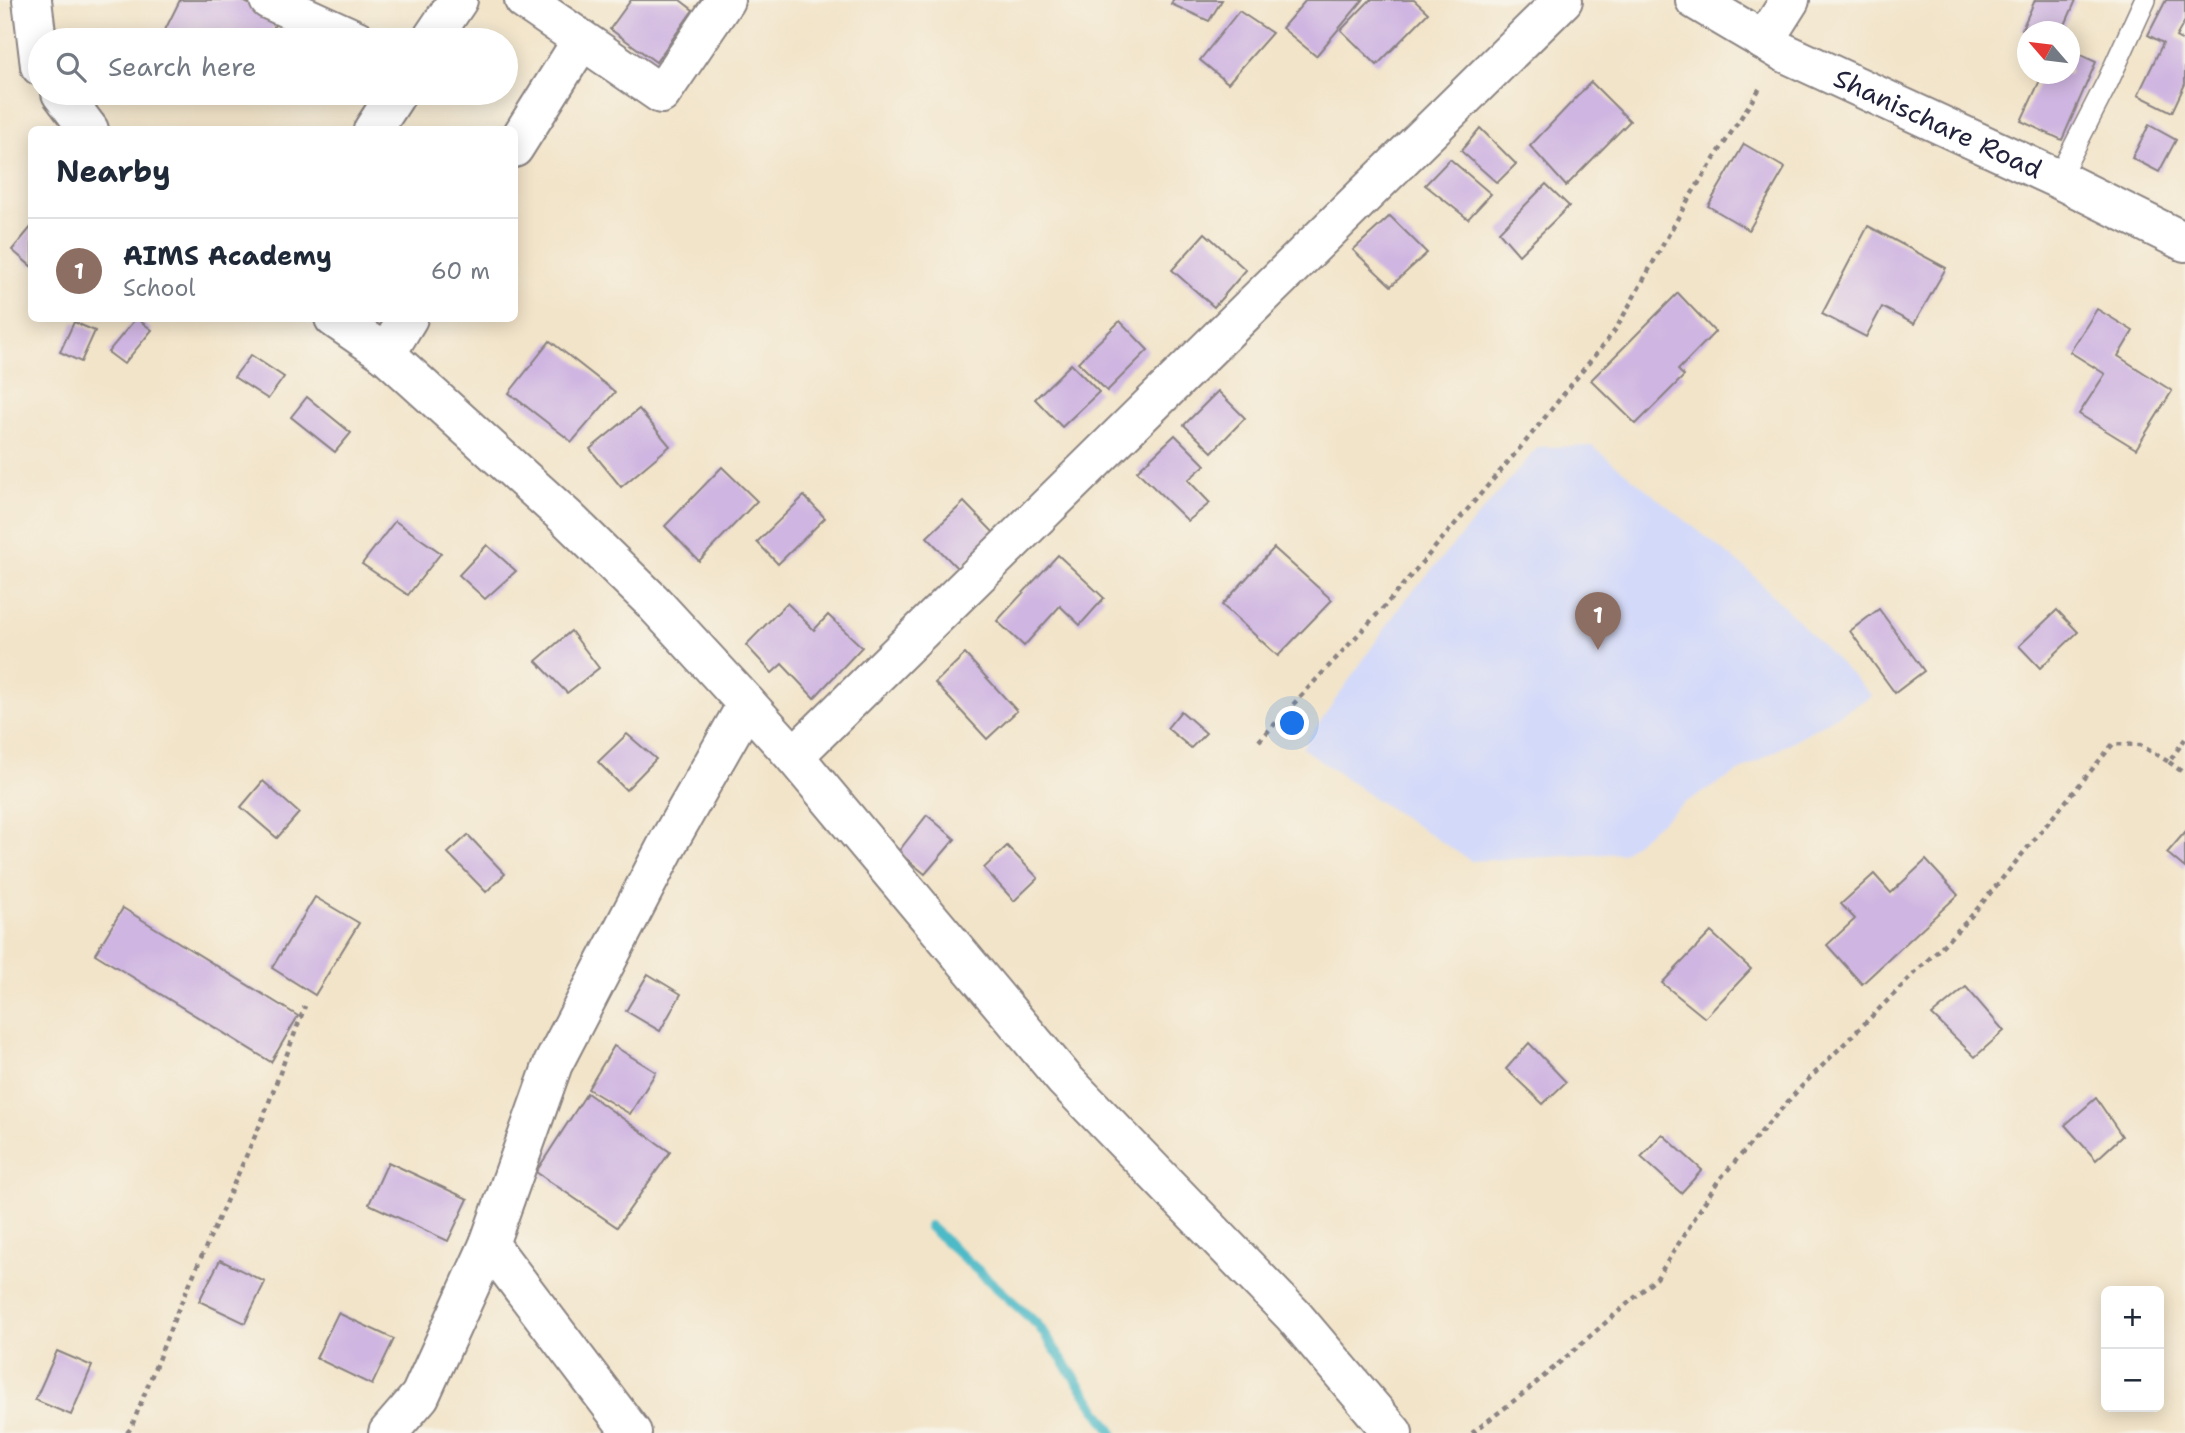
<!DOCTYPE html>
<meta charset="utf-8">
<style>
:root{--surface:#fff;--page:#f2f2f3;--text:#1f2937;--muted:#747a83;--line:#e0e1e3;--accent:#1f6fb2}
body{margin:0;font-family:"Shantell Sans",sans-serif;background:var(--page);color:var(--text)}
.controls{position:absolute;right:21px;bottom:21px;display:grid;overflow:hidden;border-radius:10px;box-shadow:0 4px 18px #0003}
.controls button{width:63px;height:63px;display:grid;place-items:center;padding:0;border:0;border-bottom:2px solid var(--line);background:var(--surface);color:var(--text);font:35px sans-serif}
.compass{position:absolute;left:2017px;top:21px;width:63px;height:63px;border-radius:50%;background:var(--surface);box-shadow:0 4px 18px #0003;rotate:298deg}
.you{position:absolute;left:1293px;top:724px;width:24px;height:24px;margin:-18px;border:5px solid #fff;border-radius:50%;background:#1a73e8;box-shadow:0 0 0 10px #1a73e833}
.badge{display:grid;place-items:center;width:46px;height:46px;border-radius:50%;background:var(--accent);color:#fff;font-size:23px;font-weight:700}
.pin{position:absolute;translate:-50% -58px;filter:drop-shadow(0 2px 4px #0008)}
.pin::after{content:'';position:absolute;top:37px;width:24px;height:21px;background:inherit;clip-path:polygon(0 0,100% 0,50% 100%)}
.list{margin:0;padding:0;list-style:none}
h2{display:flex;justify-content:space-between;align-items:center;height:91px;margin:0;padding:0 28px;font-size:30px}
h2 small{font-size:23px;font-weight:400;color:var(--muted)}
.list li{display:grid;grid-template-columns:46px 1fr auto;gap:21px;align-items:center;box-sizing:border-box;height:105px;padding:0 28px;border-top:2px solid var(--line)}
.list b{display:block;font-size:26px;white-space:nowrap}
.list p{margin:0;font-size:23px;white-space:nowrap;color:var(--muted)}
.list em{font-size:23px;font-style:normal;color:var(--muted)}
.icon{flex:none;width:38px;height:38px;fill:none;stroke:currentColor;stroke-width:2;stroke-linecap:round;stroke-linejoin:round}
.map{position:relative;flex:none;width:2185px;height:1433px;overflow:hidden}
.search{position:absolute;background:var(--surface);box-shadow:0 4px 18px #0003;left:28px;top:28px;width:490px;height:77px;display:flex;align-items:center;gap:18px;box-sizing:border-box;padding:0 24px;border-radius:38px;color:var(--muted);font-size:26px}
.panel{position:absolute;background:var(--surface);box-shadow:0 4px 18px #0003;left:28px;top:126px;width:490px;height:196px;border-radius:10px}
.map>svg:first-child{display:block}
</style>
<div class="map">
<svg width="2185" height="1433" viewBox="0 0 2185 1433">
<rect width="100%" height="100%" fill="#f7f3e8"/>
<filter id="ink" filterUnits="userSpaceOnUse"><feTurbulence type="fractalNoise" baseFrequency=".0143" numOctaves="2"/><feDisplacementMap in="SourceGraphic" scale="14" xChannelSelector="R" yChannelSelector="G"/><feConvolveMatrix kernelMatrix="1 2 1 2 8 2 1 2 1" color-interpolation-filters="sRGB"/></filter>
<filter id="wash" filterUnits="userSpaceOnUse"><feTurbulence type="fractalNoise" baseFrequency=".00686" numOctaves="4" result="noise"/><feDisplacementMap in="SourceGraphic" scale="28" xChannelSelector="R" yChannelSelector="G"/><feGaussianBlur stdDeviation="1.57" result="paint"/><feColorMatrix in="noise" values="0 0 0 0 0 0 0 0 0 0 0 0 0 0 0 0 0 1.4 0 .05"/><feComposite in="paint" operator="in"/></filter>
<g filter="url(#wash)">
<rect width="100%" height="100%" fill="#f2e4c9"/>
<polygon fill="#d3d9f9" points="1592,446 1749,571 1872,696 1684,803 1623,853 1471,861 1375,799 1302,748 1401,605 1538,447"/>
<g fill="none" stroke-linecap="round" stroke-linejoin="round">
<polyline stroke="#4dbac7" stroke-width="10" points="929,1226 1038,1325 1113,1433"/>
</g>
<g id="blocks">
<g fill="#cfb5e1">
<polygon points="180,0 241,0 278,19 267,40 227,40 222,38 221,40 181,40 164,32"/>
<polygon points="631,0 680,0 693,10 656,62 610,29"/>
<polygon points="1173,0 1222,0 1209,21 1171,4"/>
<polygon points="1306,0 1363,0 1316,56 1282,28"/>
<polygon points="1370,0 1414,0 1428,13 1377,65 1341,30"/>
<polygon points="2035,0 2076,0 2062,32 2028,32 2022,29"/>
<polygon points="2166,0 2185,0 2185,21 2176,37 2185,42 2185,84 2172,112 2138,95 2163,43 2148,35"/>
<polygon points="1239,11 1272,33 1228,83 1200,60"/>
<polygon points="2070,50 2096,62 2062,140 2021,121 2043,74 2070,74"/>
<polygon points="1591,82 1630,121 1566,186 1530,146"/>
<polygon points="2149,125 2176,140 2159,172 2132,158"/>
<polygon points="1480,128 1516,164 1497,183 1461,151"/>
<polygon points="1744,144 1785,168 1749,230 1708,206"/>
<polygon points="1450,159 1491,194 1468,219 1425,185"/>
<polygon points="1546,184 1569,206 1519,255 1499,232"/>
<polygon points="1390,216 1427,253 1391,286 1353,250"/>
<polygon points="32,226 32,267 12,250"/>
<polygon points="1868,226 1946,268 1914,324 1882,307 1866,337 1822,314"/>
<polygon points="1205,233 1246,270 1214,307 1172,270"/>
<polygon points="1678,293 1715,332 1678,370 1684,376 1636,424 1591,380"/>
<polygon points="2097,309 2133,331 2118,356 2172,391 2136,449 2079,414 2105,374 2070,352"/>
<polygon points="136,318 152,330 124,364 108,352"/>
<polygon points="1120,321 1148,350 1107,391 1078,362"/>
<polygon points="74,322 95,331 81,362 60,352"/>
<polygon points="550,341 615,392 572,442 509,393"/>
<polygon points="251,355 284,377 268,399 234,377"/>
<polygon points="1071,364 1099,392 1062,427 1035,399"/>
<polygon points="1218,391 1245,418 1212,452 1184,425"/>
<polygon points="307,397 351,433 335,452 291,417"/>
<polygon points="639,409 670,446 621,487 590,449"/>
<polygon points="1175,435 1205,465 1188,480 1210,503 1188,521 1137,471"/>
<polygon points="722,467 757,501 699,561 665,526"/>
<polygon points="804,496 825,518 778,564 757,542"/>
<polygon points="964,502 994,533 958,569 927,537"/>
<polygon points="395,521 441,553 408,595 362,564"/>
<polygon points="487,545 516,571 485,599 459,575"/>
<polygon points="1274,548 1332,600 1278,656 1222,605"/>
<polygon points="1058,555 1104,598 1080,625 1060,606 1024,646 997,621"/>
<polygon points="787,603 814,630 828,615 862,647 814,698 782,664 772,673 746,645"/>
<polygon points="1879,609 1924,671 1895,693 1850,631"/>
<polygon points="2057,610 2078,632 2040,668 2019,646"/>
<polygon points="571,631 599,668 567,693 536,661"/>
<polygon points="965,654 1017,711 987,739 935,683"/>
<polygon points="1181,711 1206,733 1191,748 1167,728"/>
<polygon points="627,734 656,759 626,790 598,762"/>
<polygon points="263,781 299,813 277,838 241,807"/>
<polygon points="927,815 955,839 925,874 898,852"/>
<polygon points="2185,832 2185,868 2167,853"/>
<polygon points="468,835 505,874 486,892 448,853"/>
<polygon points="1007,846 1038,878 1014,901 984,868"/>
<polygon points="1926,860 1958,895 1862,984 1827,945 1855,919 1841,904 1874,874 1891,893"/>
<polygon points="315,897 359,923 315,995 272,968"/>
<polygon points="123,908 298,1016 271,1062 95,954"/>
<polygon points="1711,932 1751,969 1705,1018 1662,983"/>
<polygon points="648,974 681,994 660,1031 626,1011"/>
<polygon points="1966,987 2004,1031 1975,1057 1932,1015"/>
<polygon points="1529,1043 1566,1082 1543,1104 1506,1069"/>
<polygon points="614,1046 656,1072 630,1114 588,1089"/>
<polygon points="587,1093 670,1152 617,1227 536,1172"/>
<polygon points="2096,1098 2122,1136 2096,1160 2065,1125"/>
<polygon points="1662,1134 1702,1170 1681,1193 1641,1157"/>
<polygon points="388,1162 468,1199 448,1241 369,1204"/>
<polygon points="220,1260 265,1282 245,1323 199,1301"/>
<polygon points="338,1313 394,1339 372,1385 316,1358"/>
<polygon points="57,1351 92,1366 71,1415 35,1400"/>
</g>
</g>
</g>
<g filter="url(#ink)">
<use href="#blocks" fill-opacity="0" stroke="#8a8382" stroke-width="2"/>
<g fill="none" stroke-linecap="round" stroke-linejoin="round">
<g stroke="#8a8382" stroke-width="24">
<polyline id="lane" points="2058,179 2108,81 2145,0"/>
</g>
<g stroke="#8a8382" stroke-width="42">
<g id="street">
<polyline points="269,0 357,40"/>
<polyline points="524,0 661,94 725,0"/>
<polyline points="431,40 458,0"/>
<polyline points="1764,41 1790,0"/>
<polyline points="373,130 397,93"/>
<polyline points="514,148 582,40"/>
<polyline points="386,354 408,318"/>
<polyline points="747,704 794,756 1065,1080 1293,1315 1393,1433"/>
<polyline points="794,756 1563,0"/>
<polyline points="388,1433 420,1396 489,1244"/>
</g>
</g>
<g stroke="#8a8382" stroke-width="42">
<g id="secondary">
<polyline points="32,0 40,66"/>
<path id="s1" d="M 1695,0 L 1783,52 L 2058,179 L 2185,242"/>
<polyline points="61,93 89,130"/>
<polyline points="334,318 386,354 567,518 651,600 747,704 669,841 553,1064 489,1244 632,1433"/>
</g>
</g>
<g stroke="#8a8382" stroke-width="4.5" stroke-dasharray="5 5" stroke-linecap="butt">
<polyline points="1259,741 1383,608 1526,441 1616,329 1689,198 1762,85"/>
<polyline points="2169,762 2185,774"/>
<polyline points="127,1433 131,1428 177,1312 263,1118 305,1006"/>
<polyline points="1472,1433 1528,1390 1657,1278 1718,1181 1798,1090 1968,920 2113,744 2140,745 2169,762 2185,739"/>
</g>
<use href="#lane" stroke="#fff" stroke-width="21"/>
<use href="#street" stroke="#fff" stroke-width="38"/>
<use href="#secondary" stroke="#fff" stroke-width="38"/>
</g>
</g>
<g text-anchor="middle" stroke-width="5" stroke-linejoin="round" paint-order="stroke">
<g font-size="26" fill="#22223b" stroke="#f7f3e8">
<text dy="9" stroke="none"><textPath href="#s1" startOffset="273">Shanischare Road</textPath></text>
</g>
</g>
</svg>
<div class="controls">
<button>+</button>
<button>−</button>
</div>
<svg class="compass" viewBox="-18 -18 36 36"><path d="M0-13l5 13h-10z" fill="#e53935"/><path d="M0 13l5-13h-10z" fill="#747a83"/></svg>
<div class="you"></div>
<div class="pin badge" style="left:1598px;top:650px;background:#8d6e63">1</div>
<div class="search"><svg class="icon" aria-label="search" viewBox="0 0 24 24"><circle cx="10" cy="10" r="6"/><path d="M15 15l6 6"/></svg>Search here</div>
<section class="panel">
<h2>Nearby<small></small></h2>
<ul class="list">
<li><span class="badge" style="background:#8d6e63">1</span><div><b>AIMS Academy</b><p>School</p></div><em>60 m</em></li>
</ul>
</section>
</div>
